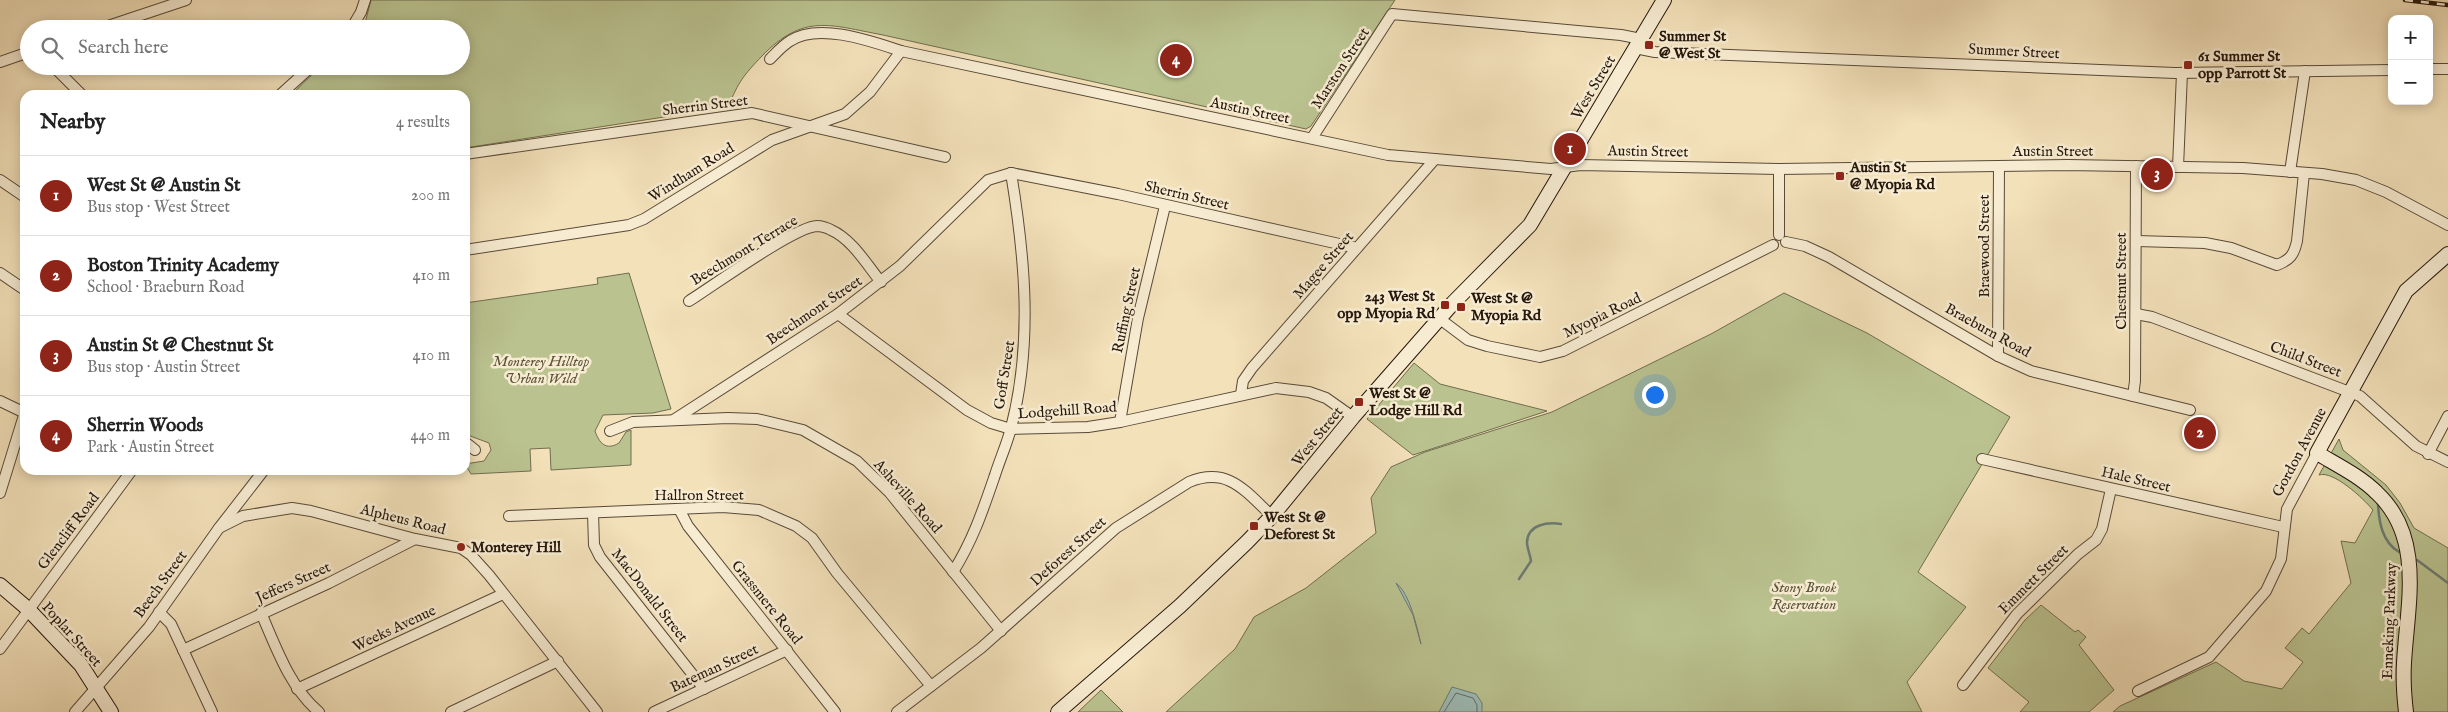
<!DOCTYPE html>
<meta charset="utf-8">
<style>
:root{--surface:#fff;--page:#f6f6f6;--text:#222;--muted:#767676;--line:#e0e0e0;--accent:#8f2418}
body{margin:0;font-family:"IM FELL English",serif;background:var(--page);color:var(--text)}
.controls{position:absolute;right:15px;top:15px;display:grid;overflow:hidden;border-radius:10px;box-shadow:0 2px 12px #0003}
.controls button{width:45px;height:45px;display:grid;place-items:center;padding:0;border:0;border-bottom:1px solid var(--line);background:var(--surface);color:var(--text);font:25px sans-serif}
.you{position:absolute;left:1654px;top:394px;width:18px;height:18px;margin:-12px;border:4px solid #fff;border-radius:50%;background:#1a73e8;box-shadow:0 0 0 8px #1a73e833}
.badge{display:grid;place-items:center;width:32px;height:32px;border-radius:50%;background:var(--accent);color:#fff;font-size:16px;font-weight:700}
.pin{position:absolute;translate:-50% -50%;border:2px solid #fff;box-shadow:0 1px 5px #0006}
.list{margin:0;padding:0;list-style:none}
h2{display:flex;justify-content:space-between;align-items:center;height:65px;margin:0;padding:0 20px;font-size:21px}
h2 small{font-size:16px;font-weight:400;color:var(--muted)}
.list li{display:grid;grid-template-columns:32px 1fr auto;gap:15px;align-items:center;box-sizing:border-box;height:80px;padding:0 20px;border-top:1px solid var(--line)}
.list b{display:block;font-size:19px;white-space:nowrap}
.list p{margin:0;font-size:16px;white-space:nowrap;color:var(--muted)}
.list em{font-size:16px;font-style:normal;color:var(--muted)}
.icon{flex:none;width:28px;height:28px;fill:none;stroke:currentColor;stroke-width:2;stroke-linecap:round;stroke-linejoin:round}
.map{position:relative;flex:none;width:2448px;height:712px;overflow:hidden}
.search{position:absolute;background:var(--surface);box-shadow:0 2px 12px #0003;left:20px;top:20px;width:450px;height:55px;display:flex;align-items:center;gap:12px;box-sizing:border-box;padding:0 18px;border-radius:28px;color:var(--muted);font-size:19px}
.panel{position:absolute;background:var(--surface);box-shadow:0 2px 12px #0003;left:20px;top:90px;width:450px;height:385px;border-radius:15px}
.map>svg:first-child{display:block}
</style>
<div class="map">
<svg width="2448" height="712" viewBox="0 0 2448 712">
<rect width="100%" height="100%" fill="#f3e1ba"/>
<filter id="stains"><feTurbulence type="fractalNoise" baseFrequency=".004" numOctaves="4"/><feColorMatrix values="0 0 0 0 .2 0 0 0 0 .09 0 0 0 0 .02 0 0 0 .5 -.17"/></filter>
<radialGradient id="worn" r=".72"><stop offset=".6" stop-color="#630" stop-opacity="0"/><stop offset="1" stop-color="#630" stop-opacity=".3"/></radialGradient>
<g fill="#bac390" stroke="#706d4e">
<path d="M 371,0 L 1395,0 L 1311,126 L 1306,129 L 883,35 C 829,25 804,13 762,56 C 743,76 739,81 728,107 L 465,148 L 465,95 L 291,95 L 321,66 L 461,66 L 461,29 L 359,29 L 365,23 Z"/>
<path d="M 629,273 L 671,409 L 653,413 L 603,415 L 595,431 C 599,443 606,451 619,443 L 626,432 L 631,430 L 631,465 L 551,470 L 550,448 L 530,449 L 531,471 L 471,474 L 465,464 L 484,461 L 491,450 L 489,443 L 465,434 L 465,303 L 598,284 L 597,278 Z"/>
<polygon points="1784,293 1867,333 2010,417 1918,572 1966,607 1907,682 1922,712 1166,712 1235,649 1254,617 1306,588 1376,533 1371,498 1391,467 1425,452 1552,412 1711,334"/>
<polygon points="1414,363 1440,384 1547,411 1413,455 1367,419"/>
<path d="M 2339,439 L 2343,450 L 2386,485 L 2400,503 L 2414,528 L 2448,548 L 2448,712 L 2113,712 L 2120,706 L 2216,662 L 2244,681 L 2282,689 L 2303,662 L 2285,648 L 2302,628 L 2309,634 L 2351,583 L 2341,541 L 2355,543 L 2373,510 C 2364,499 2333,470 2319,475 Z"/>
<polygon points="2041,605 2075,632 2078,630 2086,637 2079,645 2114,690 2089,712 2020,712 2029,702 1988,668 2025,620"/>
<polygon points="1101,690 1123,712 1078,712"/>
</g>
<g fill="#9dbcb7" stroke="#6d7a73">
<path d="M 1396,583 C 1410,594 1416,624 1421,644 L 1413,615 Z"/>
<polygon points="1452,687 1476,694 1482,703 1482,712 1439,712"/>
</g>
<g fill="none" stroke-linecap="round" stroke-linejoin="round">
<polyline stroke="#626a62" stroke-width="1" points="1444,712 1456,693 1473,698 1477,705 1477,712"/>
<g stroke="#6d7a73" stroke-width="2.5">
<path d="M 2378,504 C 2379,522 2382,542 2399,552"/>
<polyline points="2417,560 2448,583"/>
<path d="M 1519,579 L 1531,561 C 1530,554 1527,548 1527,542 C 1528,524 1548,522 1561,524"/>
</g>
<g stroke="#594a38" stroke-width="12">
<g id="street">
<polyline points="99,29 186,0"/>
<polyline points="351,29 361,12 365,0"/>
<polyline points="1635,48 1655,52 2175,73 2392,70"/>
<path d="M 770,59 C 776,53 783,45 790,41 C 818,22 871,41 901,51 L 1388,155 L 1551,169 L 1580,165 L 1779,169 L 2068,165 L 2243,168 L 2322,174 L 2356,180 L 2386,192 L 2448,225"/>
<polyline points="0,62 29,52"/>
<polyline points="53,66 82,95"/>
<polyline points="2429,69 2448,69"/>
<polyline points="280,95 312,66"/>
<polyline points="1312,138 1392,14 1621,35 1641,39"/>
<polyline points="465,154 752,113 945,157"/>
<polyline points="2178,167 2182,73"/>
<polyline points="1779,169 1779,235"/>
<polyline points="2290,172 2305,71"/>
<polyline points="1011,173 1118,194 1357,248"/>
<polyline points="0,180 25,197"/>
<path d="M 2137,241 L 2205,243 L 2231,248 L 2277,265 C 2290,260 2294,255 2297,241 L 2304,173"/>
<polyline points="1786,242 1805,246 1829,257 1998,356 2031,371 2190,410"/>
<polyline points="465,250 629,225 644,219 772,140 845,114 870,92 901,51"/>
<polyline points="0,273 25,290"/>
<path d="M 689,301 C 713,286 794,227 817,226 C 821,226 828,228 831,230 C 852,239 867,265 881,282"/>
<polyline points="838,314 967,410 991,423 1011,429 1088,427 1120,422 1276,388 1309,392 1326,398 1353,417"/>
<polyline points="2136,314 2152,317 2360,396 2416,446 2448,462"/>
<polyline points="1440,319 1468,340 1487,346 1540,357 1563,351 1773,245"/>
<polyline points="1998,356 1999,166"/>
<polyline points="1241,394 1243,381 1252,368 1435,159"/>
<polyline points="2133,396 2135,381 2136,166"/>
<polyline points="0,401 25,413"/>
<polyline points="675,419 838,314 900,266 988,180 1011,173"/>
<polyline points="1120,422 1138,318 1165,206"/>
<polyline points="610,431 633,422 728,418 757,419 803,430 857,461 890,493 1001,631"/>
<polyline points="465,442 475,450"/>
<polyline points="2428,454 2448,416"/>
<polyline points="1982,459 2283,527"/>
<polyline points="0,493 25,412"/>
<polyline points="679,509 688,526 835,712"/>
<polyline points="593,513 594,545 600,557 704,689"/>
<polyline points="509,516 723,507 759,510 796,526 812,538 837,573 931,686"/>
<polyline points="219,528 243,516 292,508 311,511 415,539 461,548 471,555 489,575 597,712"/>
<path d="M 953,572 C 973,540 983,510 995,475 C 1000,459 1007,444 1011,428 C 1033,343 1025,258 1011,173"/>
<polyline points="159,612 171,624 212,712"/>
<path d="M 261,613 C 276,647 290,688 319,712"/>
<polyline points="0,649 132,470"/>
<polyline points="183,650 329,583 415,539"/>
<polyline points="1963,685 2017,614 2078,554 2096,540 2102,529 2111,489"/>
<polyline points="297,689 503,594"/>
<polyline points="2138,691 2209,657 2266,591 2281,559 2287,509 2317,453"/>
<polyline points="75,712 149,627 219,528 264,470"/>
<polyline points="451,712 558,661"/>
<polyline points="654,712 787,650"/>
<path d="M 897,712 L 981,648 L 1116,528 L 1189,482 C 1228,466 1245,491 1272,516"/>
</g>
</g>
<g stroke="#26170c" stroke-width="16">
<g id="secondary">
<polyline points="0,585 28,609 81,665 111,712"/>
<polyline points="1058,712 1180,606 1247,542 1272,516 1353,417 1453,303 1530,225 1664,0"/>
<path d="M 2406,712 C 2404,695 2403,679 2404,663 C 2407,606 2425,538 2377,493 C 2360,476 2337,465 2317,453 L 2406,291 L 2448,254"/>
</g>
</g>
<use href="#street" stroke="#f7ecd2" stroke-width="10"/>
<use href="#secondary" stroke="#f7ecd2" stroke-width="14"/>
<g stroke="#26170c" stroke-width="4.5">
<polyline id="rail" points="2405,0 2448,5"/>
</g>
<use href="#rail" stroke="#f7ecd2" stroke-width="2.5" stroke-dasharray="8" stroke-linecap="butt"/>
</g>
<g fill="#8f2418" stroke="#f7ecd2" stroke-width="2">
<rect x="1644" y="40" width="10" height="10" rx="2.5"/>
<rect x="2183" y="60" width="10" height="10" rx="2.5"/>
<rect x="1835" y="171" width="10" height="10" rx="2.5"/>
<rect x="1440" y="300" width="10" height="10" rx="2.5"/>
<rect x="1456" y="302" width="10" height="10" rx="2.5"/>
<rect x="1354" y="397" width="10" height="10" rx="2.5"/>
<rect x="1249" y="521" width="10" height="10" rx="2.5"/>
<circle cx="461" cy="547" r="5"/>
</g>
<g text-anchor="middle" stroke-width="5" stroke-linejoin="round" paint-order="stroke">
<g font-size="15" font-weight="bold" fill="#26170c" stroke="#f7ecd2" text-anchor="start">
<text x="1659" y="41">Summer St<tspan x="1659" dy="17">@ West St</tspan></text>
<text x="2198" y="61">61 Summer St<tspan x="2198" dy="17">opp Parrott St</tspan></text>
<text x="1850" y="172">Austin St<tspan x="1850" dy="17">@ Myopia Rd</tspan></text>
<text x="1435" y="301" text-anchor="end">243 West St<tspan x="1435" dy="17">opp Myopia Rd</tspan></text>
<text x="1471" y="303">West St @<tspan x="1471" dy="17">Myopia Rd</tspan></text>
<text x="1369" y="398">West St @<tspan x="1369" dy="17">Lodge Hill Rd</tspan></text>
<text x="1264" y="522">West St @<tspan x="1264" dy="17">Deforest St</tspan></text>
<text x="471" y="552">Monterey Hill</text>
</g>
<g font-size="15" fill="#26170c" stroke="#f7ecd2">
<text transform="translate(2014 51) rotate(3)" y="5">Summer Street</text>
<text transform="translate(1340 68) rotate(-57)" y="5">Marston Street</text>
<text transform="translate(1593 87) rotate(-59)" y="5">West Street</text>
<text transform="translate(705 105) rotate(-7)" y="5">Sherrin Street</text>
<text transform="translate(1250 110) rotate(12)" y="5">Austin Street</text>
<text transform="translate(1648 151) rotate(1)" y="5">Austin Street</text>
<text x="2053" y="156">Austin Street</text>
<text transform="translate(691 172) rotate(-32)" y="5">Windham Road</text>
<text transform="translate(1187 195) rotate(13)" y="5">Sherrin Street</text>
<text transform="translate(1984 246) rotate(-90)" y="5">Braewood Street</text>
<text transform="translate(744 250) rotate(-31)" y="5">Beechmont Terrace</text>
<text transform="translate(1323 265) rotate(-49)" y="5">Magee Street</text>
<text transform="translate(2121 281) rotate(-90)" y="5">Chestnut Street</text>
<text transform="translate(814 310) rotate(-34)" y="5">Beechmont Street</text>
<text transform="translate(1126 310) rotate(-78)" y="5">Ruffing Street</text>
<text transform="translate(1602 315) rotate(-26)" y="5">Myopia Road</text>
<text transform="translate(1988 330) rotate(29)" y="5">Braeburn Road</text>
<text transform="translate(2306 359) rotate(21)" y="5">Child Street</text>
<text transform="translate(1004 375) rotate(-81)" y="5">Goff Street</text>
<text transform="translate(1067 410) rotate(-4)" y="5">Lodgehill Road</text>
<text transform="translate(1317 436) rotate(-51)" y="5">West Street</text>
<text transform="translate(2299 452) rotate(-62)" y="5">Gordon Avenue</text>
<text transform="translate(2136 479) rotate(13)" y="5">Hale Street</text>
<text x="699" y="500">Hallron Street</text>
<text transform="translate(908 496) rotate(48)" y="5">Asheville Road</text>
<text transform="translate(403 519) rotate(14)" y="5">Alpheus Road</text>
<text transform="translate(68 531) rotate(-53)" y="5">Glencliff Road</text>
<text transform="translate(1068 551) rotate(-42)" y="5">Deforest Street</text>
<text transform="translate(2033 579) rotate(-45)" y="5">Emmett Street</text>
<text transform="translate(293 582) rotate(-24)" y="5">Jeffers Street</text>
<text transform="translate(160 584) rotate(-54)" y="5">Beech Street</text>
<text transform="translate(650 595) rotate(52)" y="5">MacDonald Street</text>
<text transform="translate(767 602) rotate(51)" y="5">Grassmere Road</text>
<text transform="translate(2389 621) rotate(-88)" y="5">Enneking Parkway</text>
<text transform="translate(394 628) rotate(-25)" y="5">Weeks Avenue</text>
<text transform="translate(72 634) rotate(48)" y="5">Poplar Street</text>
<text transform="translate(714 668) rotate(-25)" y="5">Bateman Street</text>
</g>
<g font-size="15" font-style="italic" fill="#5a533a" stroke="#f7ecd2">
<text x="541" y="366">Monterey Hilltop<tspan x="541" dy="17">Urban Wild</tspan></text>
<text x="1804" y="592">Stony Brook<tspan x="1804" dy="17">Reservation</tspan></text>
</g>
</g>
<rect width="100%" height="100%" filter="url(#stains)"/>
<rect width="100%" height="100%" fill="url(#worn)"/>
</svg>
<div class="controls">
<button>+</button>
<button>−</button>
</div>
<div class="you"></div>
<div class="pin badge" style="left:1570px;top:149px">1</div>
<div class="pin badge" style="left:2200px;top:433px">2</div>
<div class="pin badge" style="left:2157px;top:174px">3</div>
<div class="pin badge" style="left:1176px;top:60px">4</div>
<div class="search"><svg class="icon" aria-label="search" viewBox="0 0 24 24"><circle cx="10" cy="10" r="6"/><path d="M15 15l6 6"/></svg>Search here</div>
<section class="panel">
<h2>Nearby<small>4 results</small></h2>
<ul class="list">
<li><span class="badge">1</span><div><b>West St @ Austin St</b><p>Bus stop · West Street</p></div><em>200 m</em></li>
<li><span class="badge">2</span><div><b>Boston Trinity Academy</b><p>School · Braeburn Road</p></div><em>410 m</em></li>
<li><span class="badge">3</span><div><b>Austin St @ Chestnut St</b><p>Bus stop · Austin Street</p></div><em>410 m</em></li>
<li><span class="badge">4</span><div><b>Sherrin Woods</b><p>Park · Austin Street</p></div><em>440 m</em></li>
</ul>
</section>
</div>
